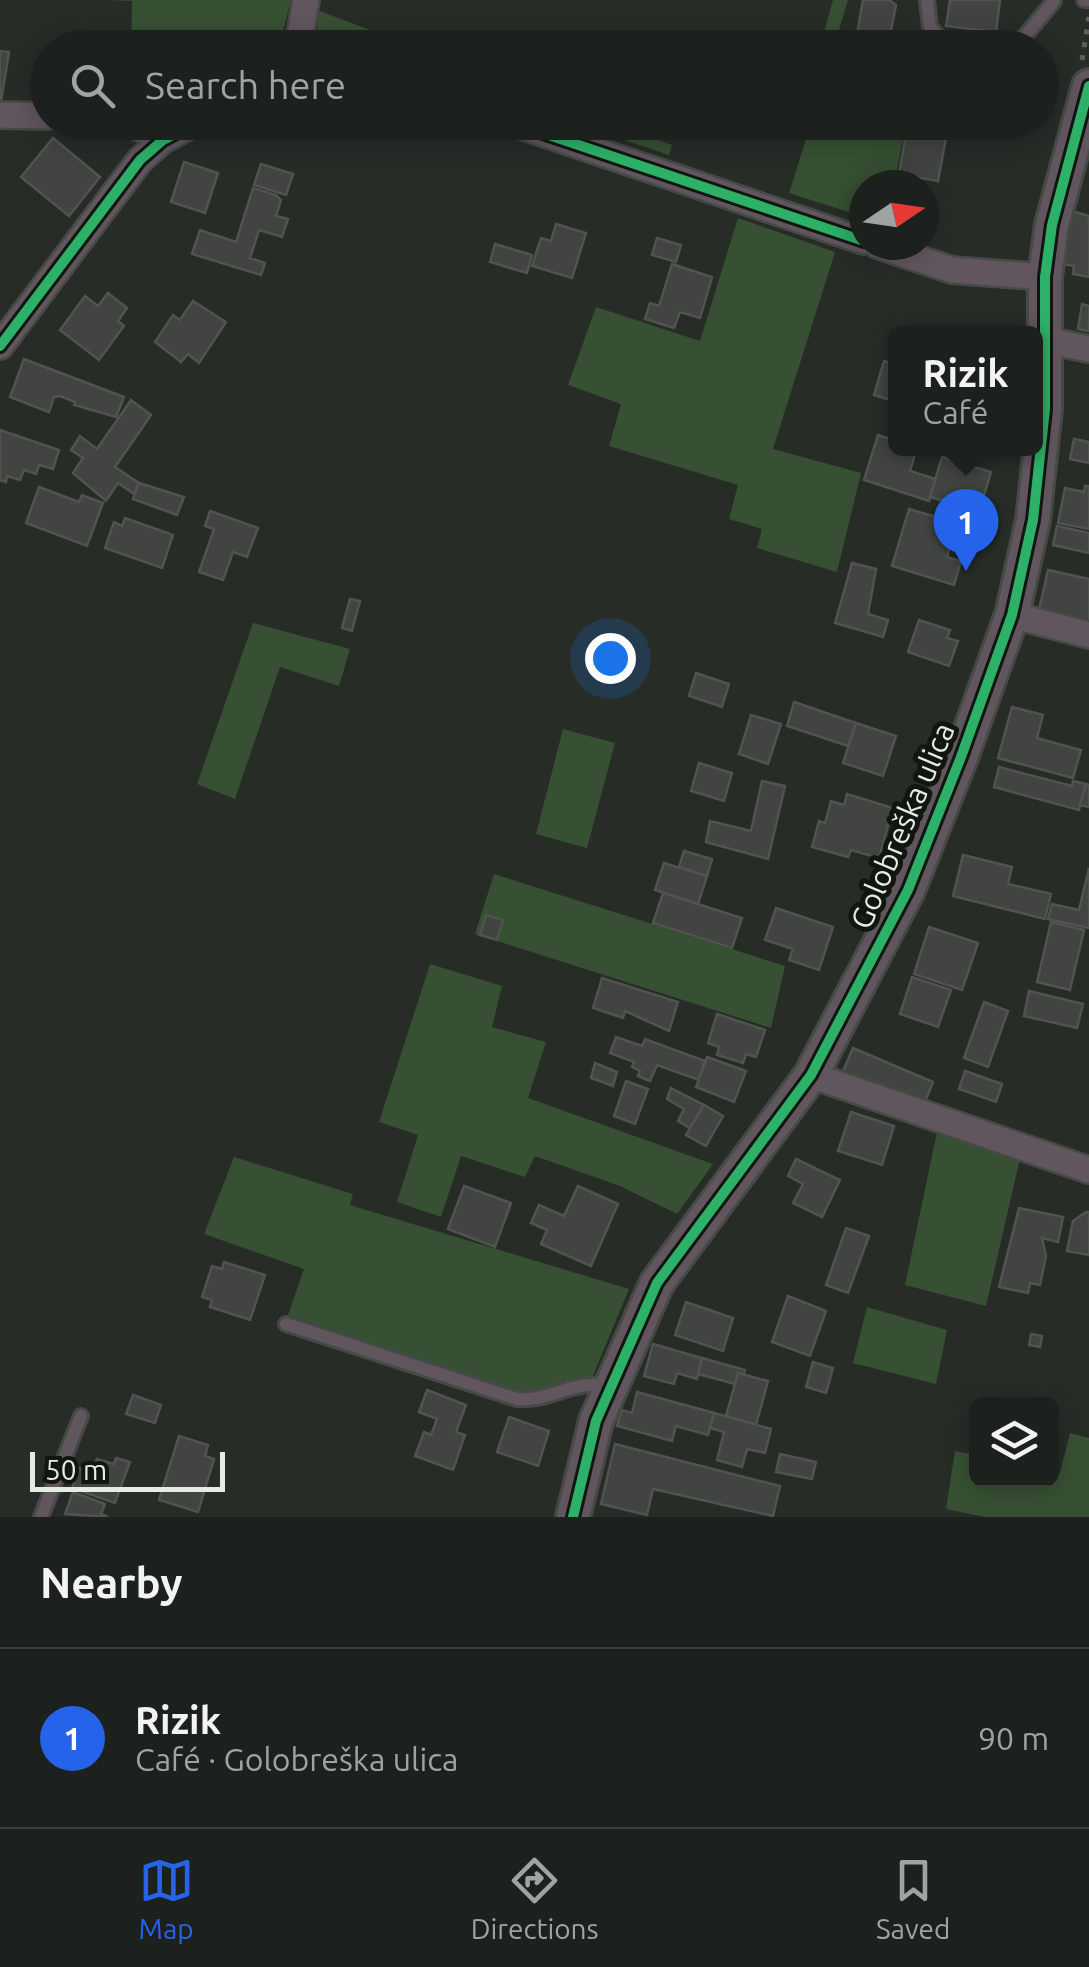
<!DOCTYPE html>
<meta charset="utf-8">
<style>
:root{--surface:#1d211d;--page:#252926;--text:#f1f3f6;--muted:#a0a3a4;--line:#3b3e3b;--accent:#2563eb}
body{margin:0;font-family:Ubuntu,sans-serif;background:var(--page);color:var(--text)}
.controls{position:absolute;right:30px;bottom:30px;display:grid;overflow:hidden;border-radius:15px;box-shadow:0 5px 25px #0003}
.controls button{width:90px;height:90px;display:grid;place-items:center;padding:0;border:0;border-bottom:2px solid var(--line);background:var(--surface);color:var(--text);font:50px sans-serif}
.compass{position:absolute;left:849px;top:170px;width:90px;height:90px;border-radius:50%;background:var(--surface);box-shadow:0 5px 25px #0003;rotate:77deg}
.scale{position:absolute;left:30px;bottom:25px;width:195px;box-sizing:border-box;padding-left:10px;border:5px solid #e5ece4;border-top:0;font-size:28px;line-height:35px;white-space:nowrap;color:#e5ece4;-webkit-text-stroke:8px #121611;paint-order:stroke}
.you{position:absolute;left:610px;top:658px;width:35px;height:35px;margin:-25px;border:8px solid #fff;border-radius:50%;background:#1a73e8;box-shadow:0 0 0 15px #1a73e833}
.badge{display:grid;place-items:center;width:65px;height:65px;border-radius:50%;background:var(--accent);color:#fff;font-size:32px;font-weight:700}
.pin{position:absolute;translate:-50% -82px;filter:drop-shadow(0 2px 5px #0008)}
.pin::after{content:'';position:absolute;top:52px;width:35px;height:30px;background:inherit;clip-path:polygon(0 0,100% 0,50% 100%)}
.popup{position:absolute;left:888px;top:326px;width:155px;height:130px;box-sizing:border-box;display:grid;place-content:center;border-radius:15px;background:var(--surface);filter:drop-shadow(0 2px 8px #0005);font-size:32px;white-space:nowrap;color:var(--muted)}
.popup b{font-size:38px;color:var(--text)}
.popup::after{content:'';position:absolute;left:50%;top:100%;margin-left:-20px;border:20px solid transparent;border-top-color:var(--surface)}
.list{margin:0;padding:0;list-style:none}
h2{display:flex;justify-content:space-between;align-items:center;height:130px;margin:0;padding:0 40px;font-size:42px}
h2 small{font-size:32px;font-weight:400;color:var(--muted)}
.list li{display:grid;grid-template-columns:65px 1fr auto;gap:30px;align-items:center;box-sizing:border-box;height:180px;padding:0 40px;border-top:2px solid var(--line)}
.list b{display:block;font-size:38px;white-space:nowrap}
.list p{margin:0;font-size:32px;white-space:nowrap;color:var(--muted)}
.list em{font-size:32px;font-style:normal;color:var(--muted)}
.icon{flex:none;width:55px;height:55px;fill:none;stroke:currentColor;stroke-width:2;stroke-linecap:round;stroke-linejoin:round}
.map{position:relative;flex:none;width:1089px;height:1517px;overflow:hidden}
.search{position:absolute;background:var(--surface);box-shadow:0 5px 25px #0003;left:30px;right:30px;top:30px;height:110px;display:flex;align-items:center;gap:25px;box-sizing:border-box;padding:0 35px;border-radius:55px;color:var(--muted);font-size:38px}
.sheet{height:310px;background:var(--surface)}
nav{display:flex;justify-content:space-around;align-items:center;box-sizing:border-box;height:140px;border-top:2px solid var(--line);background:var(--surface);font-size:28px;color:var(--muted)}
nav a{display:grid;justify-items:center;gap:5px}
nav .on{color:var(--accent)}
.map>svg:first-child{display:block}
</style>
<div class="map">
<svg width="1089" height="1517" viewBox="0 0 1089 1517">
<rect width="100%" height="100%" fill="#272c27"/>
<g fill="#375033">
<polygon points="106,0 291,0 279,47 131,48 132,1"/>
<polygon points="833,0 848,0 834,47 820,47"/>
<polygon points="317,10 416,47 318,47"/>
<polygon points="574,123 612,123 672,145 669,155"/>
<polygon points="811,123 906,123 894,185 864,185 864,217 789,193"/>
<polygon points="738,218 835,252 773,449 861,473 837,572 757,548 762,529 729,519 738,485 609,446 621,404 568,385 596,307 700,341"/>
<polygon points="253,623 350,649 339,686 280,667 235,799 197,784"/>
<polygon points="563,729 615,743 587,848 536,834"/>
<polygon points="494,874 785,966 771,1028 475,934"/>
<polygon points="430,964 502,986 492,1027 546,1042 528,1098 713,1164 677,1214 620,1186 535,1156 525,1177 461,1156 441,1217 397,1202 418,1135 379,1122"/>
<polygon points="938,1127 1021,1154 986,1306 905,1285"/>
<path d="M 234,1157 L 353,1194 L 350,1205 L 629,1289 L 592,1378 C 566,1379 547,1396 520,1392 L 288,1315 L 304,1269 L 204,1234 Z"/>
<polygon points="867,1307 947,1330 936,1384 853,1363"/>
<polygon points="1070,1433 1089,1438 1089,1517 985,1517 946,1509 955,1451 976,1455 976,1480 1052,1480 1052,1472 1060,1473"/>
</g>
<g fill="#414440" stroke="#50544f" stroke-width="2.5">
<polygon points="863,0 889,0 896,5 889,41 857,34"/>
<polygon points="950,0 1000,0 996,32 946,26"/>
<polygon points="0,51 9,52 0,107"/>
<polygon points="908,122 949,122 938,181 899,174"/>
<polygon points="53,138 100,177 69,216 21,177"/>
<polygon points="184,162 218,173 205,213 171,202"/>
<polygon points="261,164 293,174 286,195 254,185"/>
<polygon points="253,188 276,195 281,200 276,216 288,219 282,237 259,230 250,258 265,263 261,275 192,254 200,230 236,242"/>
<polygon points="1072,211 1089,216 1089,277 1073,274 1074,266 1062,264"/>
<polygon points="556,224 586,233 572,278 532,266 541,238 551,241"/>
<polygon points="657,238 681,245 676,262 652,255"/>
<polygon points="495,244 532,255 527,273 490,262"/>
<polygon points="672,264 712,277 700,318 680,312 674,328 645,319 650,303 659,306"/>
<polygon points="108,293 127,308 118,321 124,326 99,360 60,330 85,296 98,306"/>
<polygon points="193,301 226,322 199,363 188,354 181,362 155,342 173,315 180,320"/>
<polygon points="1082,304 1089,306 1089,331 1078,329"/>
<polygon points="24,359 124,397 116,417 74,405 75,402 60,396 54,397 49,412 10,397"/>
<polygon points="884,361 896,365 896,402 874,395"/>
<polygon points="131,400 151,415 115,467 139,483 134,494 118,483 106,501 73,473 83,458 71,450 80,436 97,449"/>
<polygon points="0,430 59,450 53,469 39,465 36,474 24,470 20,480 7,476 6,482 0,480"/>
<polygon points="896,433 896,448 917,448 910,471 936,479 929,501 864,480 878,435 894,440"/>
<polygon points="1074,439 1089,442 1089,463 1070,459"/>
<polygon points="942,457 991,472 979,512 930,497"/>
<polygon points="139,483 184,497 177,515 133,499"/>
<polygon points="1085,486 1089,486 1089,529 1058,523 1065,488 1084,492"/>
<polygon points="39,487 79,502 82,495 103,503 87,546 26,523"/>
<polygon points="909,509 957,523 947,557 961,561 954,585 892,566"/>
<polygon points="210,511 258,528 247,557 233,552 223,580 199,572 214,529 205,526"/>
<polygon points="125,518 173,535 162,568 105,548 114,522 122,526"/>
<polygon points="1057,526 1089,533 1089,553 1053,545"/>
<polygon points="852,563 876,569 868,614 888,620 883,637 835,623"/>
<polygon points="1048,570 1089,579 1089,621 1039,610"/>
<polygon points="350,599 360,601 352,631 342,628"/>
<polygon points="919,620 950,630 947,638 958,641 949,666 908,652"/>
<polygon points="696,673 729,684 722,707 689,696"/>
<polygon points="794,702 856,723 848,746 787,726"/>
<polygon points="1012,707 1043,715 1037,738 1081,750 1073,778 998,758"/>
<polygon points="751,715 781,724 768,764 739,754"/>
<polygon points="856,723 896,736 883,776 843,763"/>
<polygon points="699,763 732,773 724,801 691,791"/>
<polygon points="999,767 1072,786 1073,781 1086,784 1079,810 994,787"/>
<polygon points="762,781 785,786 768,859 706,842 710,821 751,831"/>
<polygon points="1086,784 1089,785 1089,807 1080,805"/>
<polygon points="847,794 893,808 879,858 851,850 848,857 812,847 819,821 825,823 831,801 844,805"/>
<polygon points="684,851 712,859 707,876 679,867"/>
<polygon points="963,855 1012,867 1008,884 1051,894 1045,919 953,896"/>
<polygon points="664,863 707,876 698,904 655,890"/>
<polygon points="1089,868 1089,928 1048,919 1052,904 1079,910"/>
<polygon points="663,893 742,918 732,948 653,923"/>
<polygon points="776,908 833,927 819,970 789,960 793,949 765,940"/>
<polygon points="486,915 503,920 497,940 480,935"/>
<polygon points="1051,922 1084,930 1070,990 1037,982"/>
<polygon points="929,927 978,943 962,990 914,974"/>
<polygon points="912,977 951,990 938,1027 900,1014"/>
<polygon points="602,978 678,1002 669,1031 625,1011 623,1018 593,1008"/>
<polygon points="1029,991 1083,1004 1077,1028 1024,1016"/>
<polygon points="984,1002 1008,1011 988,1067 964,1058"/>
<polygon points="717,1014 765,1030 756,1057 746,1054 743,1063 717,1055 719,1047 708,1043"/>
<polygon points="616,1037 642,1046 645,1039 705,1061 699,1080 657,1065 650,1081 638,1076 640,1071 632,1067 634,1062 610,1053"/>
<polygon points="853,1048 933,1082 924,1104 882,1086 879,1092 841,1076"/>
<polygon points="707,1057 746,1071 734,1102 696,1087"/>
<polygon points="595,1063 617,1072 613,1086 591,1078"/>
<polygon points="965,1071 1002,1084 996,1102 959,1089"/>
<polygon points="626,1081 648,1089 635,1124 614,1116"/>
<polygon points="671,1088 704,1105 690,1128 678,1121 684,1109 667,1099"/>
<polygon points="704,1105 723,1116 706,1146 686,1135"/>
<polygon points="851,1112 894,1126 882,1165 838,1151"/>
<polygon points="796,1159 840,1180 822,1217 793,1203 803,1184 788,1176"/>
<polygon points="464,1186 511,1203 495,1247 448,1229"/>
<polygon points="578,1186 618,1204 591,1266 541,1244 547,1230 531,1223 539,1205 564,1216"/>
<polygon points="1019,1208 1063,1217 1058,1242 1042,1238 1046,1256 1040,1285 1030,1283 1028,1293 999,1287"/>
<polygon points="1086,1212 1089,1212 1089,1255 1067,1251 1073,1221"/>
<polygon points="846,1228 869,1236 848,1293 826,1285"/>
<polygon points="224,1262 265,1275 250,1320 210,1307 212,1300 202,1297 212,1266 222,1269"/>
<polygon points="788,1296 826,1311 810,1356 772,1342"/>
<polygon points="686,1302 733,1318 723,1351 675,1335"/>
<polygon points="1031,1334 1042,1336 1040,1347 1029,1345"/>
<polygon points="653,1344 702,1358 697,1379 677,1373 674,1384 644,1376"/>
<polygon points="702,1358 745,1370 743,1375 738,1373 735,1384 698,1374"/>
<polygon points="813,1362 833,1368 826,1393 806,1387"/>
<polygon points="738,1373 768,1381 756,1425 726,1416"/>
<polygon points="427,1390 466,1405 456,1432 465,1435 453,1470 415,1456 424,1432 431,1435 437,1419 419,1412"/>
<polygon points="637,1392 714,1413 708,1435 676,1426 672,1441 617,1426 622,1410 632,1413"/>
<polygon points="133,1395 161,1405 155,1423 126,1414"/>
<polygon points="714,1413 771,1429 765,1453 747,1449 742,1467 717,1460 724,1432 710,1428"/>
<polygon points="509,1417 549,1431 538,1466 497,1452"/>
<polygon points="179,1436 208,1445 205,1456 214,1459 198,1512 159,1500"/>
<polygon points="615,1444 780,1486 773,1516 653,1489 647,1515 601,1504"/>
<polygon points="780,1454 816,1462 812,1479 776,1472"/>
<polygon points="116,1458 130,1462 115,1503 72,1488 79,1468 92,1473 97,1459 114,1464"/>
<polygon points="73,1492 105,1504 101,1514 108,1517 65,1514"/>
</g>
<g fill="none" stroke-linecap="round" stroke-linejoin="round">
<g stroke="#464a46" stroke-width="18">
<g id="service">
<polyline points="927,0 930,27 949,48"/>
<polyline points="1084,0 1089,0"/>
<polyline points="1004,48 1024,37 1054,1"/>
<path d="M 286,1324 L 517,1399 C 550,1402 574,1379 607,1386"/>
<polyline points="41,1517 81,1416"/>
</g>
</g>
<g stroke="#464a46" stroke-width="30">
<g id="minor">
<polyline points="298,48 306,0"/>
<polyline points="0,115 48,116"/>
<polyline points="128,122 163,140"/>
<polyline points="510,122 864,241"/>
<polyline points="877,245 952,270 1045,277"/>
<polyline points="1045,340 1089,349"/>
<polyline points="0,346 140,160 163,140 197,122"/>
<polyline points="1012,615 1089,635"/>
<polyline points="811,1075 1089,1170"/>
</g>
</g>
<g stroke="#464a46" stroke-width="38">
<polyline id="tertiary" points="573,1517 596,1421 657,1283 811,1075 908,890 961,757 1012,615 1033,520 1045,409 1045,277 1052,225 1089,86"/>
</g>
<polyline stroke="#625c60" stroke-width="5" stroke-dasharray="5 8" stroke-linecap="butt" points="1082,60 1089,17"/>
<use href="#service" stroke="#61555e" stroke-width="12"/>
<use href="#minor" stroke="#61555e" stroke-width="25"/>
<use href="#tertiary" stroke="#61555e" stroke-width="32"/>
<g stroke="#121611" stroke-width="16">
<g id="cycleway">
<polyline points="510,122 864,241"/>
<polyline points="0,346 140,160 163,140 197,122"/>
<polyline points="573,1517 596,1421 657,1283 811,1075 908,890 961,757 1012,615 1033,520 1045,409 1045,277 1052,225 1089,86"/>
</g>
</g>
<use href="#cycleway" stroke="#2db169" stroke-width="10"/>
</g>
<g text-anchor="middle" stroke-width="10" stroke-linejoin="round" paint-order="stroke">
<g font-size="30" fill="#e5ece4" stroke="#121611">
<text transform="translate(903 826) rotate(-67)" y="10">Golobreška ulica</text>
</g>
</g>
</svg>
<div class="controls">
<button><svg class="icon" aria-label="layers" viewBox="0 0 24 24"><path d="M12 4l9 5-9 5-9-5zM3 14l9 5 9-5"/></svg></button>
</div>
<svg class="compass" viewBox="-18 -18 36 36"><path d="M0-13l5 13h-10z" fill="#e53935"/><path d="M0 13l5-13h-10z" fill="#a0a3a4"/></svg>
<div class="scale">50 m</div>
<div class="you"></div>
<div class="pin badge" style="left:966px;top:571px">1</div>
<div class="popup"><b>Rizik</b>Café</div>
<div class="search"><svg class="icon" aria-label="search" viewBox="0 0 24 24"><circle cx="10" cy="10" r="6"/><path d="M15 15l6 6"/></svg>Search here</div>
</div>
<section class="sheet">
<h2>Nearby<small></small></h2>
<ul class="list">
<li><span class="badge">1</span><div><b>Rizik</b><p>Café · Golobreška ulica</p></div><em>90 m</em></li>
</ul>
</section>
<nav>
<a class="on"><svg class="icon" aria-label="map" viewBox="0 0 24 24"><path d="M3 6l6-2 6 2 6-2v14l-6 2-6-2-6 2zM9 4v14M15 6v14"/></svg>Map</a>
<a><svg class="icon" aria-label="directions" viewBox="0 0 24 24"><path d="M12 3l9 9-9 9-9-9zM9 14v-3h6M13 9l2 2-2 2"/></svg>Directions</a>
<a><svg class="icon" aria-label="saved" viewBox="0 0 24 24"><path d="M7 4h10v16l-5-4-5 4z"/></svg>Saved</a>
</nav>
